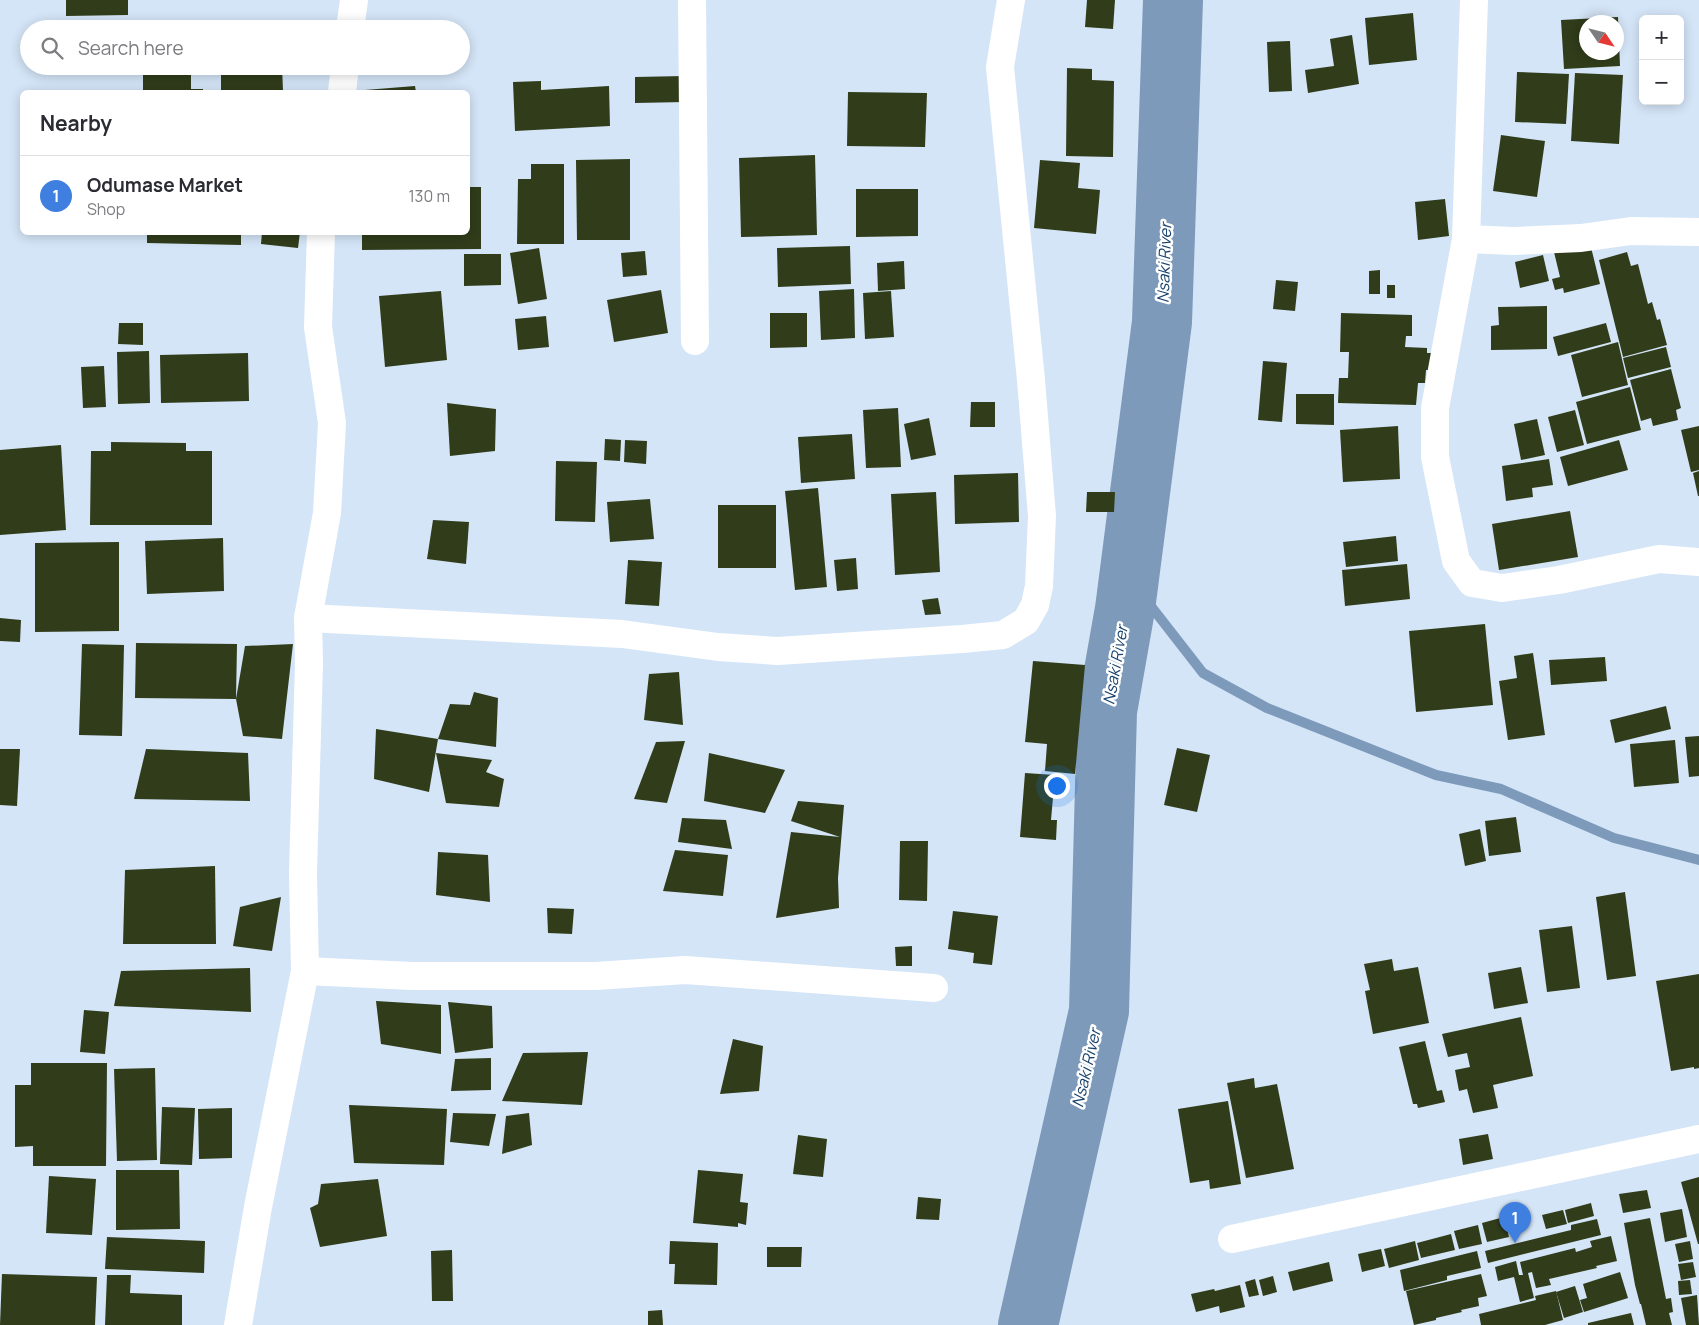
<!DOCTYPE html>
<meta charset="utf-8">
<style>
:root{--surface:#fff;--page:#f7f7f7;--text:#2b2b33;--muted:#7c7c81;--line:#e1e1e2;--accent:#597326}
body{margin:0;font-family:Manrope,sans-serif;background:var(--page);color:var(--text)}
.controls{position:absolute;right:15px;top:15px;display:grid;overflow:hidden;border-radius:8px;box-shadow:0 2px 12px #0003}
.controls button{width:45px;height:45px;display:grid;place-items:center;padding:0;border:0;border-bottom:1px solid var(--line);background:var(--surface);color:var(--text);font:25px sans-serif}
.compass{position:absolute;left:1579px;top:15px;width:45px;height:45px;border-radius:50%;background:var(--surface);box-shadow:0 2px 12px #0003;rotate:125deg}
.you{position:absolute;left:1056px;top:785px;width:18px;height:18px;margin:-12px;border:4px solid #fff;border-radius:50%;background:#1a73e8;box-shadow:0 0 0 8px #1a73e833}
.badge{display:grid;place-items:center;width:32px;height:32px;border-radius:50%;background:var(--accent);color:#fff;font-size:16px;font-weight:700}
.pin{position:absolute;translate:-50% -41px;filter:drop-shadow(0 1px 2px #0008)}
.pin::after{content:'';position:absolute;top:26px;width:18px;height:15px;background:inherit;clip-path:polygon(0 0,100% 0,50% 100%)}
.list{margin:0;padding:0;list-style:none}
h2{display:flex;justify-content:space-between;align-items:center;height:65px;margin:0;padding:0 20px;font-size:21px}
h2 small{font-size:16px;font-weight:400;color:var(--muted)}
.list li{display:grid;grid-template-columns:32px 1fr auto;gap:15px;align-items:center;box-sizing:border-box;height:80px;padding:0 20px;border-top:1px solid var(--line)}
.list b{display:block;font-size:19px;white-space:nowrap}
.list p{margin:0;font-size:16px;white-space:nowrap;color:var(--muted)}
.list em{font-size:16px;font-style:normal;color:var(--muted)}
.icon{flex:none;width:28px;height:28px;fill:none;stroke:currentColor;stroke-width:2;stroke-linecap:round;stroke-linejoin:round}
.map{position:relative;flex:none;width:1699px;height:1325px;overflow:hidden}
.search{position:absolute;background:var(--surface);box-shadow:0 2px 12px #0003;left:20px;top:20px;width:450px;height:55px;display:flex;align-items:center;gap:12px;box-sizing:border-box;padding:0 18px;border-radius:28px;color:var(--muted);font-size:19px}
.panel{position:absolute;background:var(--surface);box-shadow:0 2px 12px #0003;left:20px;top:90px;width:450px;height:145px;border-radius:8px}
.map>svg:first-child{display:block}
</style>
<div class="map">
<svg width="1699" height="1325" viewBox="0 0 1699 1325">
<rect width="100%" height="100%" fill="#d4e5f7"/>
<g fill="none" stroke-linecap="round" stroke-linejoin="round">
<polyline stroke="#7d9aba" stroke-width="10" points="1129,578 1203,673 1267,708 1436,775 1501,789 1614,838 1699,860"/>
<polyline stroke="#7d9aba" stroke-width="60" points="1028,1325 1099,1011 1107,711 1125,609 1162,322 1173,0"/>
</g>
<g fill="#303c1a" fill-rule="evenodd">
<polygon points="66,0 128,0 128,15 66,16"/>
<polygon points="1087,0 1115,0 1113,29 1085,27"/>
<polygon points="1413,13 1417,60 1369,65 1365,18"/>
<path d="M 1618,17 L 1620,66 L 1564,69 L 1561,20 ZM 1586,22 L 1616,22 L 1616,52 L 1586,52 Z"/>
<polygon points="1352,35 1359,84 1308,93 1305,70 1334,66 1330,39"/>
<polygon points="1290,41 1292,91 1269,92 1267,42"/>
<polygon points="143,66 191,66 191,89 203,89 203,92 143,92"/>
<polygon points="221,66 282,66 283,91 221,92"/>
<polygon points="1067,68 1092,69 1092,80 1114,81 1113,157 1066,156"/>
<polygon points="1517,72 1569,74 1566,124 1515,122"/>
<polygon points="1575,73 1623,75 1619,144 1571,141"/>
<polygon points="684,76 685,102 635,103 635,77"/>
<polygon points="541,81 541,90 609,86 610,126 515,131 513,82"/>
<polygon points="415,86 416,92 365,92 365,90"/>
<polygon points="848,92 927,93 925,147 847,146"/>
<polygon points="1501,135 1545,141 1537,197 1493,191"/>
<polygon points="815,155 817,235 741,237 739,158"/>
<polygon points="630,159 630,240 577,240 576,160"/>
<polygon points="1040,160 1080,163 1078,188 1100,190 1096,234 1034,228"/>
<polygon points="531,164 564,164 564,244 517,244 518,179 531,179"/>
<polygon points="468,187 481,187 481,249 362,250 362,232 468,232"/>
<polygon points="856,189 918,189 918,236 856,237"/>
<polygon points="1445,199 1449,236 1418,240 1415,202"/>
<polygon points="147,232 241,232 241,245 147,243"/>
<polygon points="262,232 300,232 298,248 261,244"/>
<polygon points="1590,243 1600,284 1564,293 1563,288 1555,290 1552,279 1560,277 1554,252"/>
<polygon points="850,246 851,284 778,287 777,248"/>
<polygon points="539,248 547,299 518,304 510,253"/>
<polygon points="645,251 647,275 623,277 621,253"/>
<polygon points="1627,252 1631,266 1638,264 1648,304 1652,302 1657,320 1660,319 1667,345 1623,357 1599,260"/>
<polygon points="464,254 501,254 501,285 464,286"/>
<polygon points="1543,255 1549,281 1520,288 1515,262"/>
<polygon points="904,261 905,289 878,291 877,263"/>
<polygon points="1380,270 1380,294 1369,294 1369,271"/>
<polygon points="1276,280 1298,282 1295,311 1273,309"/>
<rect x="1387" y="285" width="8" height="13"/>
<polygon points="854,289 855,338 821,340 819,291"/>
<polygon points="661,290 668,333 614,342 607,300"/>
<polygon points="441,291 447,360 385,367 379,296"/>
<polygon points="891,291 894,337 865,339 863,293"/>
<polygon points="1547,306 1547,349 1491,350 1491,326 1499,325 1498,307"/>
<polygon points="770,313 807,313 807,347 770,348"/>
<polygon points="1341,313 1412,315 1412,336 1406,336 1405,347 1427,348 1427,353 1431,353 1431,370 1426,370 1425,383 1418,383 1416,405 1338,403 1339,378 1348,378 1349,352 1340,352"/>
<polygon points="546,316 549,347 518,350 515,319"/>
<polygon points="119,323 143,323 143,345 118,344"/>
<polygon points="1606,323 1611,342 1558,356 1553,337"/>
<polygon points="1618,342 1628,385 1582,397 1571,355"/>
<polygon points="1666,347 1671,367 1628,378 1623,358"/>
<polygon points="149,351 150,403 118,404 117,352"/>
<polygon points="248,353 249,401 161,403 160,355"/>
<polygon points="1263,361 1287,363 1282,422 1258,420"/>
<polygon points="104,366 106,407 83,408 81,367"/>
<polygon points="1671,369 1681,408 1676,410 1678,420 1653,426 1651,418 1641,421 1630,380"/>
<polygon points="1630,387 1641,430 1587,444 1576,402"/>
<polygon points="1296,394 1334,394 1334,425 1296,424"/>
<polygon points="971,402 995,402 995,427 970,427"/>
<polygon points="447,403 496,409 495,451 450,456"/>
<polygon points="898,408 901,467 866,468 863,410"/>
<polygon points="1575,410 1584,445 1557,452 1548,417"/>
<polygon points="929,418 936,455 911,460 904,424"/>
<polygon points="1537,419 1545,455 1521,460 1514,424"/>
<polygon points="1398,426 1400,479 1343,482 1340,430"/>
<polygon points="1699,426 1699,470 1691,472 1681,430"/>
<polygon points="852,434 855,479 801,483 798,437"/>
<polygon points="605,439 621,440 620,461 604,460"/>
<polygon points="625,440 647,441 646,464 624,462"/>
<polygon points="1619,440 1628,470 1568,486 1560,457"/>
<polygon points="111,442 186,443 186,451 212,451 212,525 90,525 91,451 111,451"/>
<polygon points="61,445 66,530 0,535 0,450"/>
<polygon points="1549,459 1553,485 1532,488 1533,497 1506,501 1502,466"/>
<polygon points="556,461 597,462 595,522 555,521"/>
<polygon points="1699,471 1699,496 1698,496 1693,473"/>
<polygon points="1018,473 1019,522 955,524 954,475"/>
<polygon points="818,488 827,587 795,590 785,491"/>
<polygon points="936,492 940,572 895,575 891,494"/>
<polygon points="1087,492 1115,492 1114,512 1086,512"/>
<polygon points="650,499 654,539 610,542 607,502"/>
<rect x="718" y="505" width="58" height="63"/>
<polygon points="1570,511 1578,557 1499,570 1492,524"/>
<polygon points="433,520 469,522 466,564 427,559"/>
<polygon points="1396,536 1398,561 1346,567 1343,542"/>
<polygon points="223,538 224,591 147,594 145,541"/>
<polygon points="119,542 119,631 35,632 35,543"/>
<polygon points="856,558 858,589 837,591 834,560"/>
<polygon points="628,560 662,562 659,606 625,604"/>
<polygon points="1407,564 1410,599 1345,606 1342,570"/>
<polygon points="938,598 941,614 925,615 922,600"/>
<polygon points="0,618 21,620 20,642 0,641"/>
<polygon points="1485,624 1493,705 1416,712 1409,631"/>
<polygon points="136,643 237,644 236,699 245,646 293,644 282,739 243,736 236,699 135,698"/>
<polygon points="82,644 124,645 122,736 79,735"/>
<polygon points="1533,653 1545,735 1508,740 1499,681 1517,678 1514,656"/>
<polygon points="1605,657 1607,681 1551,685 1549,660"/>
<polygon points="1033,661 1085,665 1075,774 1045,771 1047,744 1025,742"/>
<polygon points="679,672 683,725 644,720 649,674"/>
<polygon points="474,692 498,698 496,747 438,739 450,704 470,705"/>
<polygon points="1666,706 1671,729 1615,743 1610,720"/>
<polygon points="376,729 438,739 429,792 374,779"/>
<polygon points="1699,736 1699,776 1689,777 1685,737"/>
<polygon points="1675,740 1679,783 1634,787 1630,744"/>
<polygon points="685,741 667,803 634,799 656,742"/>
<polygon points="1177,748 1210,755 1197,812 1164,805"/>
<polygon points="0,749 20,749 17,806 0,805"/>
<polygon points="146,749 248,753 250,801 134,799"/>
<polygon points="436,753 492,760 486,772 504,779 499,807 446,803"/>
<polygon points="709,753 785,770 765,813 704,801"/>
<polygon points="1025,773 1055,775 1051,820 1057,820 1056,840 1020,837"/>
<polygon points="798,801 844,805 838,878 839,908 776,918 791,832 840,837 791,821"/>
<polygon points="1516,817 1521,852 1489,856 1485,821"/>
<polygon points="682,818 726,820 732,849 678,842"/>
<polygon points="1480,829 1486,861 1465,866 1459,834"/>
<polygon points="900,841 928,841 927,901 899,900"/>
<polygon points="675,850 728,855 723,896 663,891"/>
<polygon points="438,852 488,855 490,902 436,895"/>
<polygon points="215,866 216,944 123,944 125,870"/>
<polygon points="1625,892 1636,976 1607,980 1596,897"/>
<polygon points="281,897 272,951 233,946 240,907"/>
<polygon points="547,908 574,909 572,934 548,933"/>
<polygon points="953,911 998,916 992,965 973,963 974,953 948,949"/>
<polygon points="1572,926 1580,988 1547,992 1539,930"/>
<polygon points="912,946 912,966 896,966 895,947"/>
<polygon points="1392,959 1394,971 1418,967 1429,1023 1373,1034 1365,991 1370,990 1364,964"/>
<polygon points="1521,967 1528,1003 1494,1009 1488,973"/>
<polygon points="250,968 251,1012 114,1006 121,971"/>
<polygon points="1699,974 1699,1068 1694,1069 1694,1067 1671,1071 1656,981"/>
<polygon points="376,1001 441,1005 441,1054 381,1044"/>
<polygon points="448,1002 492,1006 493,1048 455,1053"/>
<polygon points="84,1010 109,1012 105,1054 80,1052"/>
<polygon points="1521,1017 1533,1076 1493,1085 1498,1108 1473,1113 1467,1089 1459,1091 1455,1070 1470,1067 1467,1053 1448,1057 1442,1034"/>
<polygon points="733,1039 763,1046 759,1091 720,1094"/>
<polygon points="1425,1041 1437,1091 1442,1090 1445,1102 1418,1108 1417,1104 1413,1104 1399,1047"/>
<polygon points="588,1052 582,1105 502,1101 523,1053"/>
<polygon points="491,1058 491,1090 451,1091 455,1059"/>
<polygon points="31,1063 107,1063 106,1166 33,1166 33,1146 15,1147 15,1085 31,1085"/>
<polygon points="155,1068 157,1160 117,1161 114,1069"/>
<polygon points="1254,1078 1255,1088 1277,1084 1294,1169 1246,1178 1227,1083"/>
<polygon points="1228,1101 1241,1184 1210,1189 1209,1180 1190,1183 1178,1109"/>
<polygon points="349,1105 447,1109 444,1165 354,1163"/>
<polygon points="162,1107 195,1108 192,1165 160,1164"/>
<polygon points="232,1108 232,1158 199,1159 198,1109"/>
<polygon points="453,1113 496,1114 489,1146 450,1142"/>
<polygon points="529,1113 532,1145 502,1154 506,1116"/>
<polygon points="1488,1134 1493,1159 1463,1165 1459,1139"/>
<polygon points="798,1135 827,1139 823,1177 793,1174"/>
<polygon points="116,1170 179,1170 180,1229 116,1230"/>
<polygon points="698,1170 743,1174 740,1202 748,1203 746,1225 738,1223 738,1227 693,1223"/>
<polygon points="49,1176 96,1179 92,1235 46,1233"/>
<polygon points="1699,1177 1699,1244 1698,1244 1681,1182"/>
<polygon points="378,1179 387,1236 320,1247 310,1208 318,1204 321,1184"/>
<polygon points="1647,1190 1651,1208 1623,1213 1619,1194"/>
<polygon points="918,1197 941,1199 939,1220 916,1219"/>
<polygon points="1591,1203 1594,1216 1568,1223 1565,1210"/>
<polygon points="1682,1209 1687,1237 1665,1242 1660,1213"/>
<polygon points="1563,1210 1567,1224 1546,1229 1542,1215"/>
<polygon points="1504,1217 1509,1237 1487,1242 1482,1223"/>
<polygon points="1519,1218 1522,1232 1511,1235 1507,1221"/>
<polygon points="1650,1218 1666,1299 1671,1298 1673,1312 1669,1313 1672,1325 1646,1325 1641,1304 1640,1304 1635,1285 1624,1223"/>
<polygon points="1597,1219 1601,1235 1488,1263 1485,1251 1571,1230 1571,1225"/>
<polygon points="1478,1225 1482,1244 1459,1249 1454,1231"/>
<polygon points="1451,1234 1455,1250 1421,1258 1417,1243"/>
<polygon points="1611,1236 1617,1261 1596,1266 1597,1268 1549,1279 1551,1285 1536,1288 1532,1272 1528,1273 1534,1298 1520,1302 1514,1277 1498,1281 1495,1267 1516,1261 1519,1275 1523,1275 1520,1262 1575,1248 1576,1252 1592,1247 1590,1241"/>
<polygon points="107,1237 205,1241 204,1273 105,1269"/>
<polygon points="670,1241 718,1243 717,1285 674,1284 675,1264 669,1264"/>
<polygon points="1415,1241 1419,1260 1389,1268 1384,1249"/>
<polygon points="1690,1241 1693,1259 1679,1262 1675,1244"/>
<polygon points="767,1247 802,1247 801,1267 767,1267"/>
<polygon points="1381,1249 1385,1266 1362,1272 1358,1254"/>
<polygon points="452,1250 453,1301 432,1301 431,1251"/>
<polygon points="1477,1251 1481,1268 1447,1276 1447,1280 1404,1291 1400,1270"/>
<polygon points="1329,1262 1333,1281 1293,1291 1288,1272"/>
<polygon points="1693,1262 1696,1277 1681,1280 1678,1264"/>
<polygon points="1620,1272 1628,1298 1584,1312 1580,1300 1587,1298 1583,1284"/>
<polygon points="2,1274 97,1277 95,1325 0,1325"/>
<polygon points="1481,1274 1487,1296 1478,1298 1479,1306 1461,1310 1462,1312 1436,1318 1436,1320 1414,1325 1406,1291"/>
<polygon points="107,1275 131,1275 130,1293 182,1295 182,1325 105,1325"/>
<polygon points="1273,1276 1277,1292 1263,1296 1259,1280"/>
<polygon points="1255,1279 1259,1295 1249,1297 1245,1282"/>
<polygon points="1690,1280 1692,1294 1679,1295 1678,1281"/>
<polygon points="1240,1285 1245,1307 1220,1313 1219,1306 1196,1312 1191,1294 1214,1289 1215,1291"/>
<polygon points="1575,1286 1583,1312 1564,1318 1556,1292"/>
<polygon points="1556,1291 1563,1320 1545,1325 1481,1325 1479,1314 1536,1300 1535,1296"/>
<polygon points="1697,1295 1699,1325 1686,1325 1681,1298"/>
<polygon points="662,1310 663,1325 648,1325 648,1311"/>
<polygon points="1631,1313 1634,1325 1588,1325 1588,1323"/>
</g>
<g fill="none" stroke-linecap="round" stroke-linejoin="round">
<g stroke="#fff" stroke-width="28">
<polyline points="692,0 695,341"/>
<polyline points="1474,0 1466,239 1435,408 1435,457 1456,561 1472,583 1502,588 1559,580 1659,559 1699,562"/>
<polyline points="350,29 354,0"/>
<polyline points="342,92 345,66"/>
<polyline points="1466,239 1514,241 1581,238 1631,231 1699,232"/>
<polyline points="308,618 622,634 718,647 778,651 962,639 1003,635 1026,621 1035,605 1039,586 1042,516 1031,380 1000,67 1011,0"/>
<polyline points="305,971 412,976 596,976 685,970 934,988"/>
<polyline points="1232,1239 1699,1139"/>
<polyline points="238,1325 258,1207 305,971 303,873 309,663 308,618 327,513 332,423 318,327 321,232"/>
</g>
</g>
<g text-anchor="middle" stroke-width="5" stroke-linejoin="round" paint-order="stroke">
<g font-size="16" font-style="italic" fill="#19436e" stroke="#fff">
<text transform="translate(1164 263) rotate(-88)" y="6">Nsaki River</text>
<text transform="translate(1115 665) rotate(-80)" y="6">Nsaki River</text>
<text transform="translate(1086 1068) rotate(-77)" y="6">Nsaki River</text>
</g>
</g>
</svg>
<div class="controls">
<button>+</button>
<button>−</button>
</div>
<svg class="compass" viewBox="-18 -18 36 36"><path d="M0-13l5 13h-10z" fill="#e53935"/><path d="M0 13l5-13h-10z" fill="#7c7c81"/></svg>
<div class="you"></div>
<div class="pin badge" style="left:1515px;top:1243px;background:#3f7fe0">1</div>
<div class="search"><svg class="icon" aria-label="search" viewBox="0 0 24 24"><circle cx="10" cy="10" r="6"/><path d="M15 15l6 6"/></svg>Search here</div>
<section class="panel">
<h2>Nearby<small></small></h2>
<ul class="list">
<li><span class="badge" style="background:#3f7fe0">1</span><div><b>Odumase Market</b><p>Shop</p></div><em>130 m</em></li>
</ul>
</section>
</div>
